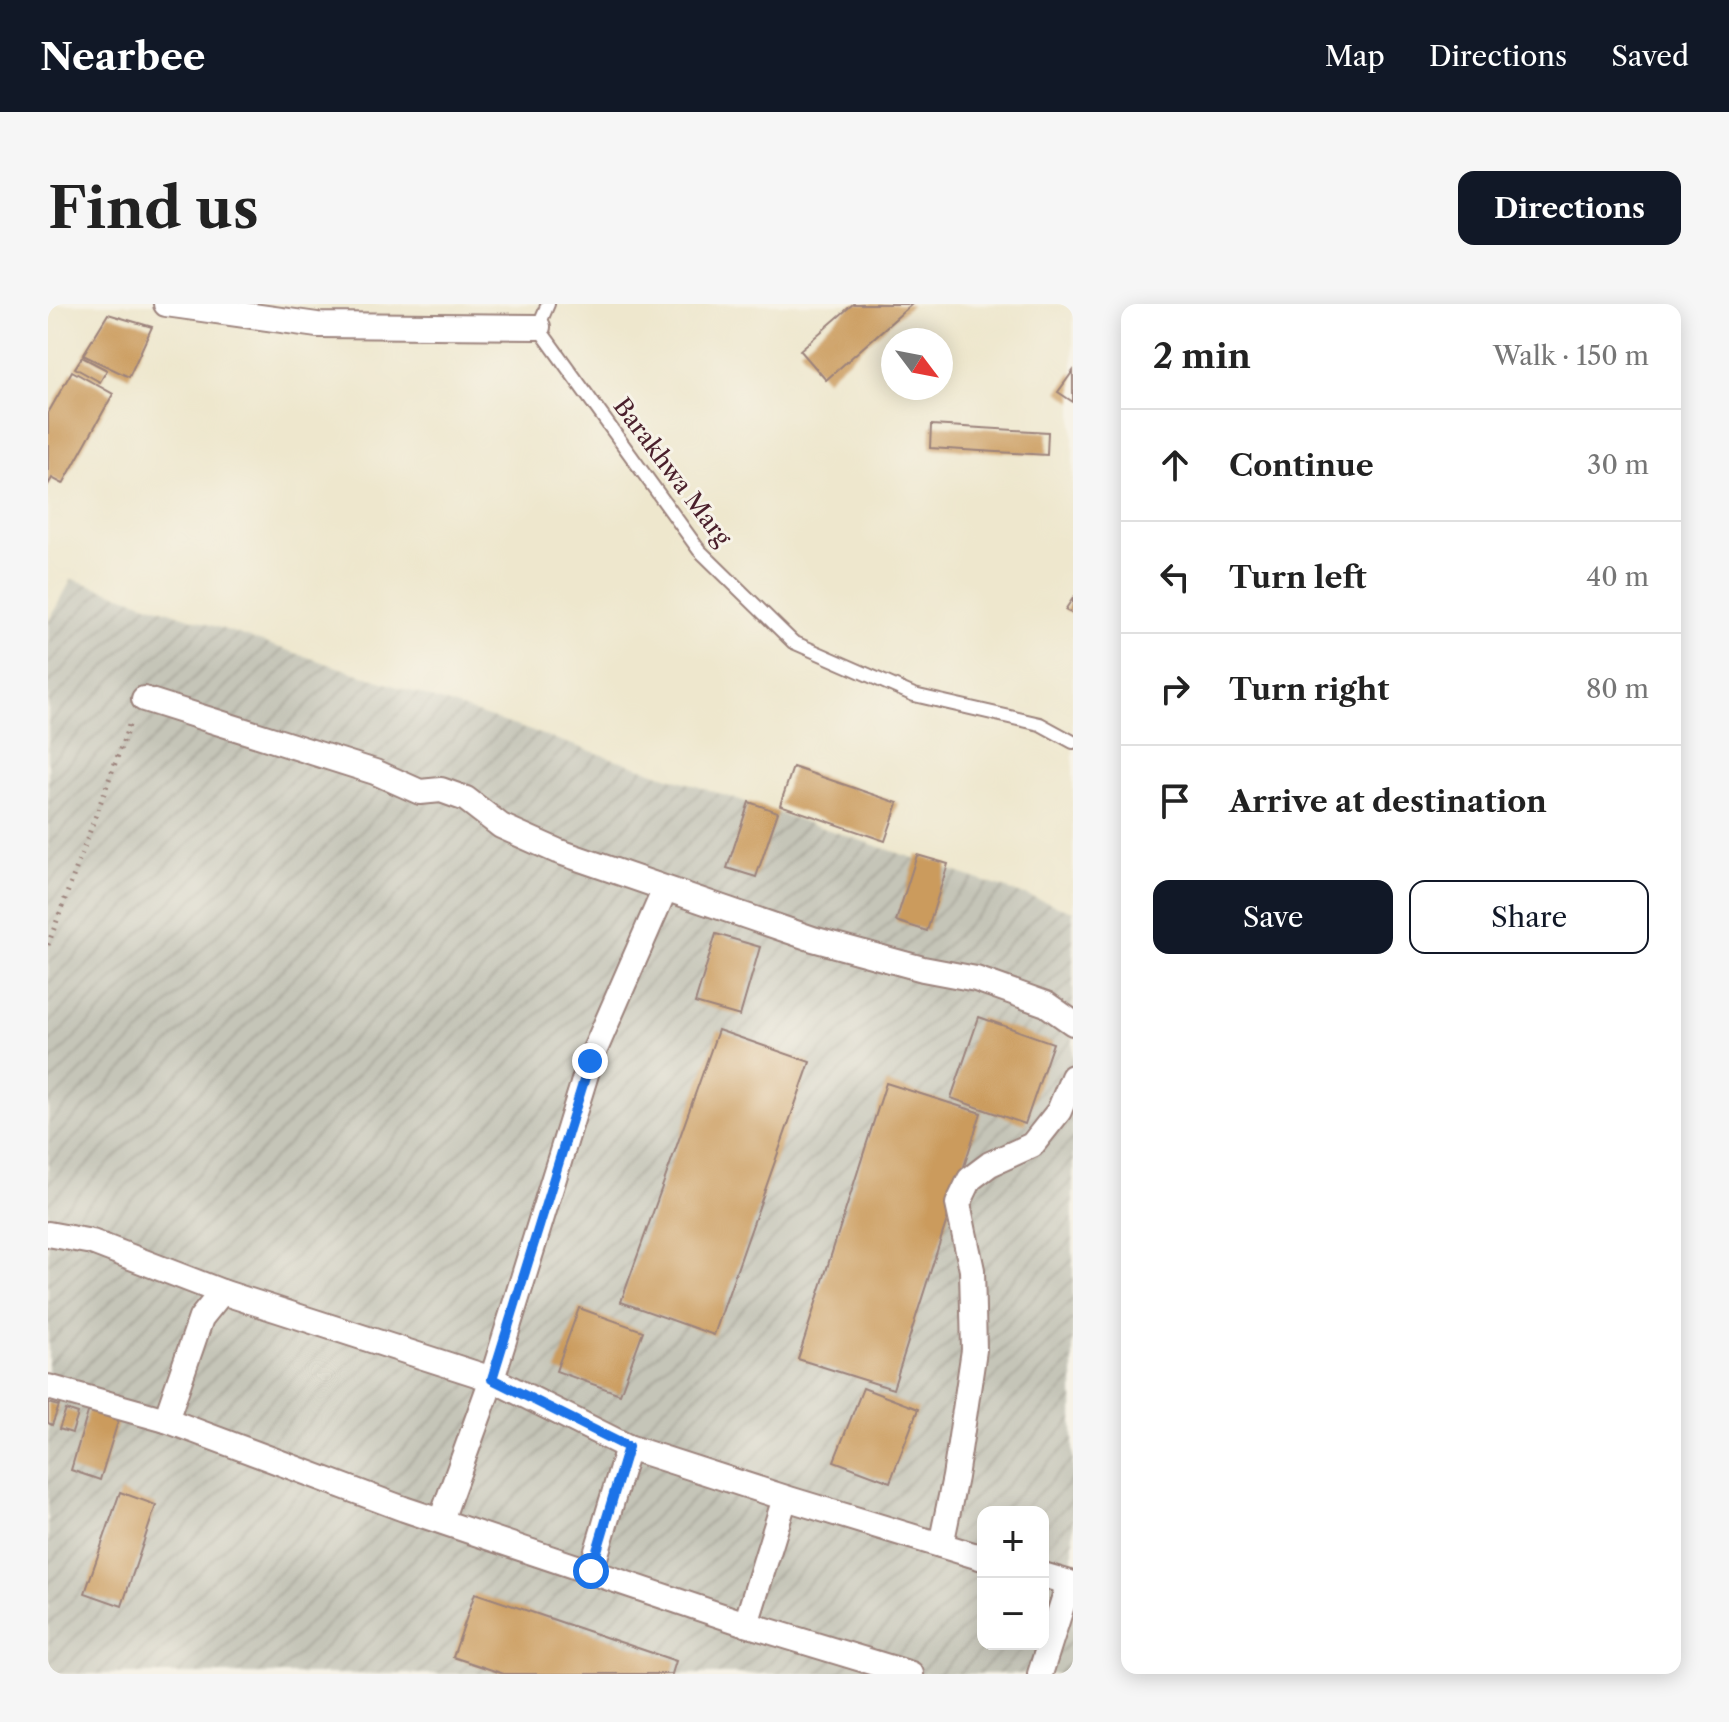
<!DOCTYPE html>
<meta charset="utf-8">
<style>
:root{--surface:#fff;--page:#f6f6f6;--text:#222;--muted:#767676;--line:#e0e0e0;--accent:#111827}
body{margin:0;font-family:"Libre Caslon Text",serif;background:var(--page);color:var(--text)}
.controls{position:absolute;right:24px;bottom:24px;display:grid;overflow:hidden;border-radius:16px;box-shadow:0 4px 20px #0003}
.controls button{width:72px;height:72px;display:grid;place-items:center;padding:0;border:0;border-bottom:2px solid var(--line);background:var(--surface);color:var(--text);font:40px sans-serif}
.compass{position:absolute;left:833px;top:24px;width:72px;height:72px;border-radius:50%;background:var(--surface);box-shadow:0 4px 20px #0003;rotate:122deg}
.stop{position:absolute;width:24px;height:24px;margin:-18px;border:6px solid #1a73e8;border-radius:50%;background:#fff}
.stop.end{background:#1a73e8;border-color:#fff;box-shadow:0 2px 8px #0008}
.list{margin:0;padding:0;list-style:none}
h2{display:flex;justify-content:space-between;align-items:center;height:104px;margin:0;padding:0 32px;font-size:34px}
h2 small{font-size:26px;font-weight:400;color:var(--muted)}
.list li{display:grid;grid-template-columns:52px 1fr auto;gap:24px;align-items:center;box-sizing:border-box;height:112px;padding:0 32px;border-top:2px solid var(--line)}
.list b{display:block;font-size:30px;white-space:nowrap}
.list em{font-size:26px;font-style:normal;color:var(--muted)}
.actions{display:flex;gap:16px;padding:24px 32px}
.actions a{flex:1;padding:18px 0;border:2px solid var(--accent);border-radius:16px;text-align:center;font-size:28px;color:var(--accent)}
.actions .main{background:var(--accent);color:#fff}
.icon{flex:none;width:44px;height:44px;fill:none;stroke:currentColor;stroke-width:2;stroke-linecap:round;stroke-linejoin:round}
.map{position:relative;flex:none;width:1025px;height:1370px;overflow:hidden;border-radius:16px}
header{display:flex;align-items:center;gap:48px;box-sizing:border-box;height:112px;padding:0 40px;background:var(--accent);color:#fff}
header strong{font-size:38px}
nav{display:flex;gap:44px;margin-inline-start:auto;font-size:28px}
.intro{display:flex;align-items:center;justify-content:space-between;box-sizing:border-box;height:192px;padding:0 48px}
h1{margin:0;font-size:56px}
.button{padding:20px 36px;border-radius:16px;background:var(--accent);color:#fff;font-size:28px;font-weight:700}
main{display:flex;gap:48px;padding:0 48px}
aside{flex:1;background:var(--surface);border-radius:16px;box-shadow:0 4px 20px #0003}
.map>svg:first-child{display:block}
</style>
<header>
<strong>Nearbee</strong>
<nav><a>Map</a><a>Directions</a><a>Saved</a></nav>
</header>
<div class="intro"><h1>Find us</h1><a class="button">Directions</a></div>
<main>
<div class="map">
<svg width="1025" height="1370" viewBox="0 0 1025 1370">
<defs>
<pattern id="industrial-furrows" width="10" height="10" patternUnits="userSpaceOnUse" patternTransform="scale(2)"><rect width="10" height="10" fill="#c5c5b8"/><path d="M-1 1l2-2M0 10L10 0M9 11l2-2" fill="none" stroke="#aba99e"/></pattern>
</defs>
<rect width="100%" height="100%" fill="#f7f3e8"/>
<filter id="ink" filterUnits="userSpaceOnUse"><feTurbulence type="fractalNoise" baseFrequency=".0125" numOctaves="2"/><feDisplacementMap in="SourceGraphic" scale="16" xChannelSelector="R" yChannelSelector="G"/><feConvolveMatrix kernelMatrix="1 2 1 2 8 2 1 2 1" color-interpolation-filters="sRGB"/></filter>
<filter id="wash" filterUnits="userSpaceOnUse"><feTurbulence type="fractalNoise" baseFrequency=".006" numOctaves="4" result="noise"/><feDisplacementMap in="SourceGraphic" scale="32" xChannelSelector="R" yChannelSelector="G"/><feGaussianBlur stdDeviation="1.8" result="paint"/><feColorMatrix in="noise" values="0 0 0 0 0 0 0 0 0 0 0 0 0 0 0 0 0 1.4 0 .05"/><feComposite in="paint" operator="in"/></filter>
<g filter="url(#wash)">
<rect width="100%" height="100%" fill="#eee7cd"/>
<path fill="url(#industrial-furrows)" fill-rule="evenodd" d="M 24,275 L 1025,607 L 1025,1370 L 0,1370 L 0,318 ZM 935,1208 L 995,1208 L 995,1340 L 935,1340 Z"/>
<g id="blocks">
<g fill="#cb9b5d">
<polygon points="805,0 864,0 778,76 752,46"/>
<polygon points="60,10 104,23 81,73 35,51"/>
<polygon points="34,53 59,66 52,78 27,64"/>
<polygon points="24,67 65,90 15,180 4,174 0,181 0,109"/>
<polygon points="1025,67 1025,98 1010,88"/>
<polygon points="883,121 1000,128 999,151 882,144"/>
<polygon points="1025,294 1025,310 1017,306"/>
<polygon points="745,463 850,499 837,537 732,501"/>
<polygon points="701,498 730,508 708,573 679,564"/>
<polygon points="869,551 900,560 879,627 848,617"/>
<polygon points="668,630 712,643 692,712 647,699"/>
<polygon points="931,713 1005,739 977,820 903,794"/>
<polygon points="670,726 762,758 666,1031 573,998"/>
<polygon points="838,779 933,809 845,1085 750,1055"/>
<polygon points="531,1004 595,1027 572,1090 508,1067"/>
<polygon points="815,1084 870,1105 842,1178 786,1157"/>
<polygon points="0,1099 11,1102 4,1121 0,1119"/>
<polygon points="41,1105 71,1114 52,1176 23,1166"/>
<polygon points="18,1106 30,1110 24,1129 11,1125"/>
<polygon points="72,1188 108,1201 74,1302 37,1289"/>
<polygon points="427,1289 628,1357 624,1370 456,1370 405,1353"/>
</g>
</g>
</g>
<g filter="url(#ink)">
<use href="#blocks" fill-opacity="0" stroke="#9c837c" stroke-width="2"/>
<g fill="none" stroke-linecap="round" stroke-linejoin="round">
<g stroke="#9c837c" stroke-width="16">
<polyline id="lane" points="500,0 490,23 651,246 745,338 866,391 992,420 1025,438"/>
</g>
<g stroke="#9c837c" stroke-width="28">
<g id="street">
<polyline points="118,0 269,21 490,23"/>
<polyline points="96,395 327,468 372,488 393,486 418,495 453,522 509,547 765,635 875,665 928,675 998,700 1025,719"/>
<polyline points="617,585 542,757 444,1075 580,1143 741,1195 935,1254"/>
<polyline points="0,930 44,938 174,988 153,1014 118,1116"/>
<polyline points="174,988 444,1075 393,1216"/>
<polyline points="0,1083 118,1116 356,1205 698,1320 863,1370"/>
<polyline points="893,1241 907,1173 926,1046 924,966 910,900 922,875 942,860 984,841 1011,807 1025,773"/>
<polyline points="543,1267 580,1143"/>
<polyline points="995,1271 1025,1280"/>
<polyline points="698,1320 737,1194"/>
<polyline points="992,1370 1021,1279"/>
</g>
</g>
<polyline stroke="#9c837c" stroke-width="5" stroke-dasharray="2 6" stroke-linecap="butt" points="0,641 83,416"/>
<use href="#lane" stroke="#fff" stroke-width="12"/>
<use href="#street" stroke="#fff" stroke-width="24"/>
</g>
</g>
<g fill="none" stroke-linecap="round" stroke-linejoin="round" filter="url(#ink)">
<polyline stroke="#1a73e8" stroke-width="10" points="542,757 444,1075 580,1143 543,1267"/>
</g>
<g text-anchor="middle" stroke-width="6" stroke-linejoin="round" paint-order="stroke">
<g font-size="24" fill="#4a1f2b" stroke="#f7f3e8">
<text transform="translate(624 168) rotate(53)" y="8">Barakhwa Marg</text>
</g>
</g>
</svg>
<div class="controls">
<button>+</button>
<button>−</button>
</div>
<svg class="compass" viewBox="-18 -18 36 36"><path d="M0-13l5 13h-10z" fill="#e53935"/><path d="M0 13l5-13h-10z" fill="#767676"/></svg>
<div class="stop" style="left:543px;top:1267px"></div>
<div class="stop end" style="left:542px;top:757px"></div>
</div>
<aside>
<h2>2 min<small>Walk · 150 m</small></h2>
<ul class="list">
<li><svg class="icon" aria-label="ahead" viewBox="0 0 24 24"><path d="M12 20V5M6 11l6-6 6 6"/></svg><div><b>Continue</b></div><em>30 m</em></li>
<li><svg class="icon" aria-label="left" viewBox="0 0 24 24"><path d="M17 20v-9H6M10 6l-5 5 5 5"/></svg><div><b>Turn left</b></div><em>40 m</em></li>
<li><svg class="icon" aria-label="right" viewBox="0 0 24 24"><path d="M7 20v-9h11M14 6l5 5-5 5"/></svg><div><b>Turn right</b></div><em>80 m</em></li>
<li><svg class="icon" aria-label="arrive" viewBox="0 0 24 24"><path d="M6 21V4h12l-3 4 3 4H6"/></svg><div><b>Arrive at destination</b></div></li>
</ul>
<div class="actions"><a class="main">Save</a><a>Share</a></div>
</aside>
</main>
